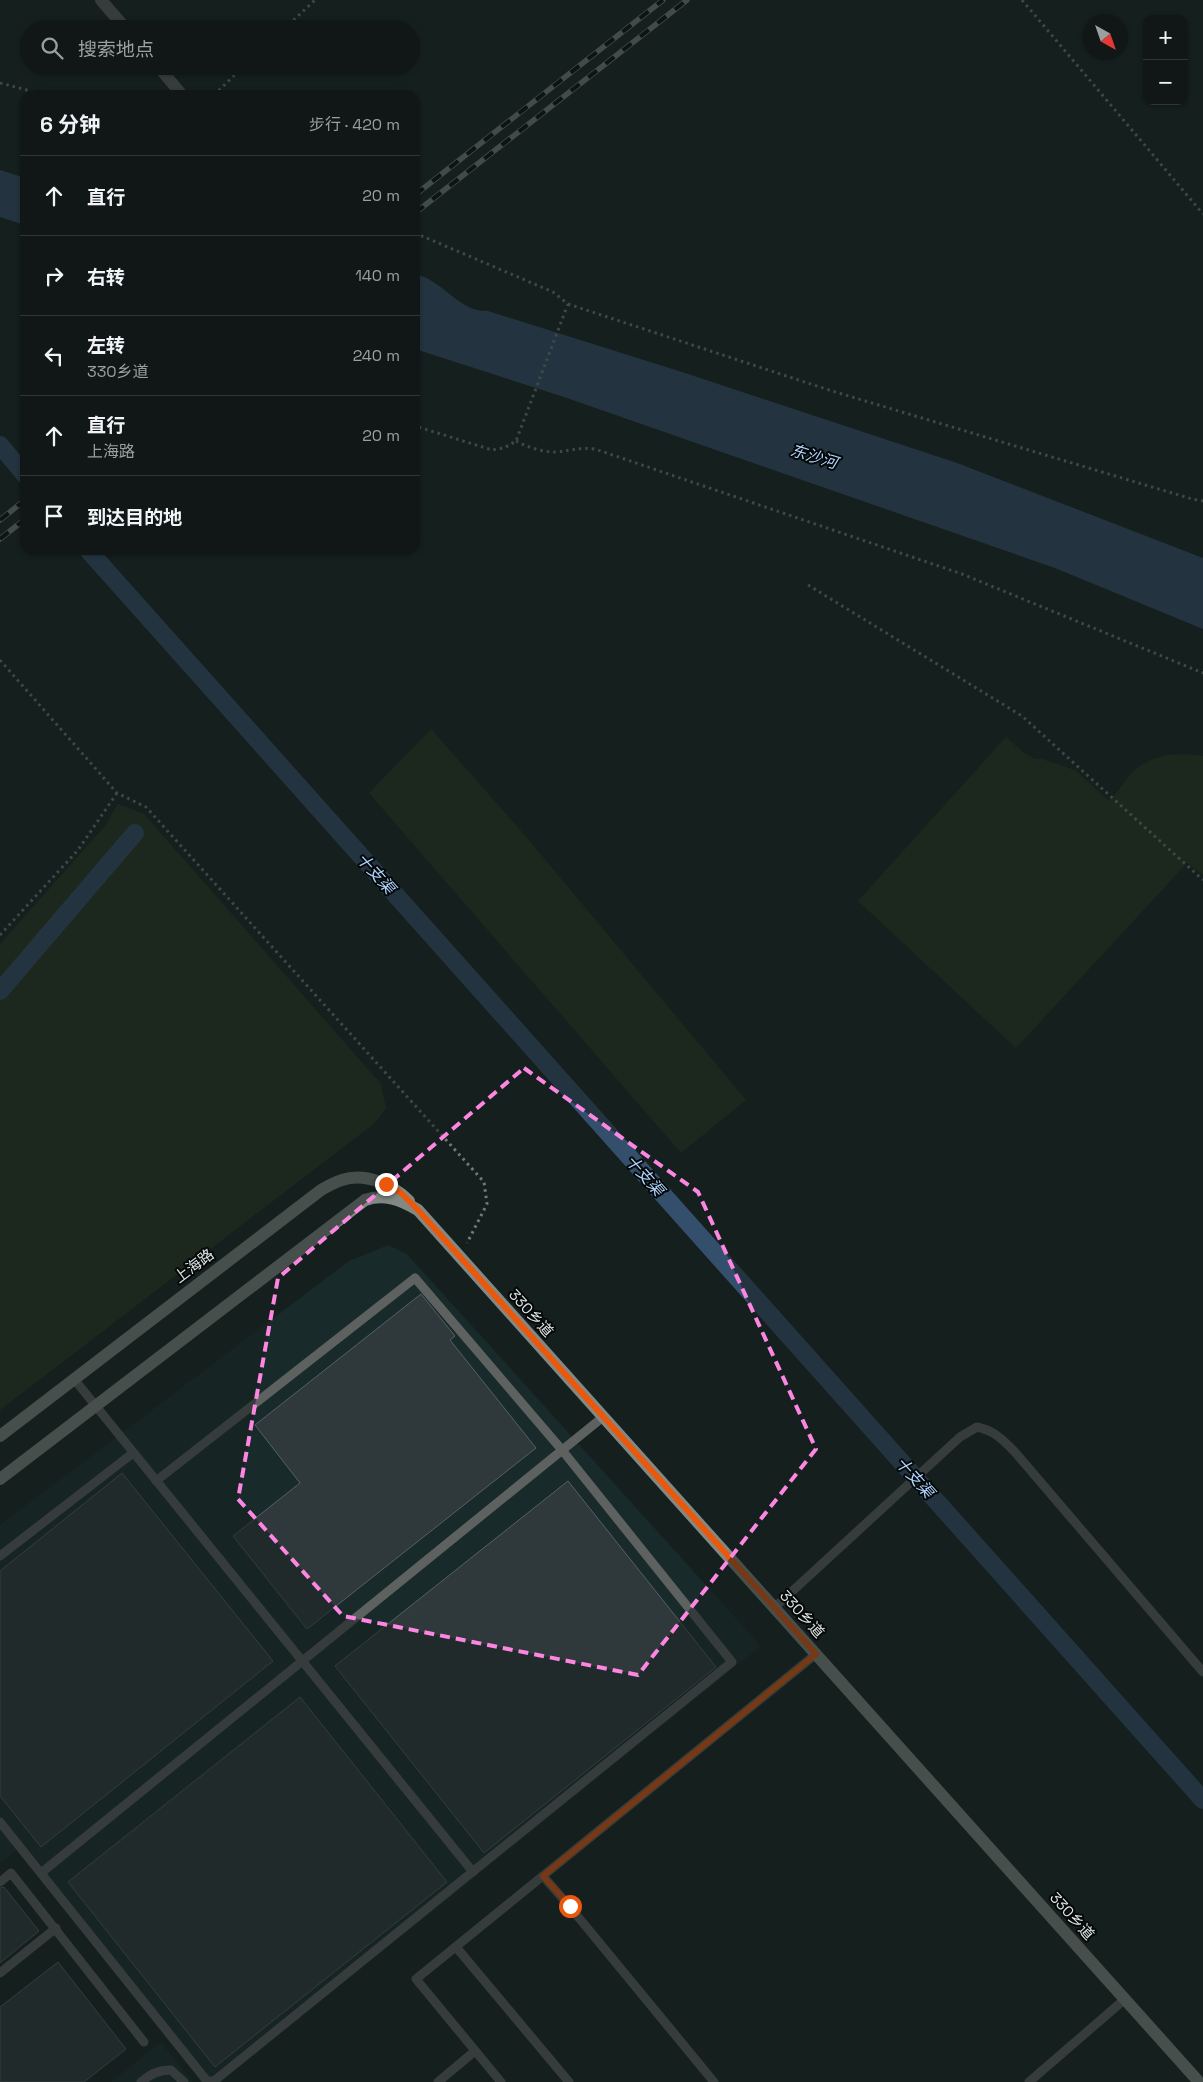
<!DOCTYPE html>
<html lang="zh">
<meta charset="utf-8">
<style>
:root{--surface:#101716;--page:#1e2423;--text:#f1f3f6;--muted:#9c9fa1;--line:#303635}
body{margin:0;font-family:"Space Grotesk","Noto Sans SC",sans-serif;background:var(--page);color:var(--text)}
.controls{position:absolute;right:15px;top:15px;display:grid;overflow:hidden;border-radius:10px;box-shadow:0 1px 4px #0004}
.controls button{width:45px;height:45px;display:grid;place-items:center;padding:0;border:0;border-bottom:1px solid var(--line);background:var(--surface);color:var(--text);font:25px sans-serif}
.compass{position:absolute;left:1083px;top:15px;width:45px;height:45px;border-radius:50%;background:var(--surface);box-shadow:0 1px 4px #0004;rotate:140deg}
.stop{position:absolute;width:15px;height:15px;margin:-11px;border:4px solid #ea580c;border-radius:50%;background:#fff}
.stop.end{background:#ea580c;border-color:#fff;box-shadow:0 1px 5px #0008}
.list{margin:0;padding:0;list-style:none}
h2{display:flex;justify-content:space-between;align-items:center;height:65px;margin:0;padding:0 20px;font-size:21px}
h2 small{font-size:16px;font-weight:400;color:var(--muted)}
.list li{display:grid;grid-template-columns:32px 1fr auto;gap:15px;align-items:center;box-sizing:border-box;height:80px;padding:0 20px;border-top:1px solid var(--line)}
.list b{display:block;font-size:19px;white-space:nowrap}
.list p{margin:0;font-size:16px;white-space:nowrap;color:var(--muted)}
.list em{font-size:16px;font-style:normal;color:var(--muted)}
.icon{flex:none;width:28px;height:28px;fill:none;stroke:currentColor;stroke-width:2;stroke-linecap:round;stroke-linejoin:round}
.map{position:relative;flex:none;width:1203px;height:2082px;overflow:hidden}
.search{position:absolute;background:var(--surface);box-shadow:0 1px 4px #0004;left:20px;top:20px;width:400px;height:55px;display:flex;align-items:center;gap:12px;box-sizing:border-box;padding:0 18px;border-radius:28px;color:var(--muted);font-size:19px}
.panel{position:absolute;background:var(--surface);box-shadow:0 1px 4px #0004;left:20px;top:90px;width:400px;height:465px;border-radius:15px}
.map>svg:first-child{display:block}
</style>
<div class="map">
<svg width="1203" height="2082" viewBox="0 0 1203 2082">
<rect width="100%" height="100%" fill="#151f1e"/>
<g fill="#182a2a">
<polygon points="388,1245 407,1254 761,1646 221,2082 201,2082 17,1850 0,1863 0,1525 349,1261"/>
<polygon points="161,2042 193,2082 111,2082"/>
</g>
<g fill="#24341f">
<polygon points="431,729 522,832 746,1100 681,1153 369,793"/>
<path d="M 1006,737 L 1024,753 L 1035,759 L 1042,759 L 1075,770 L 1109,801 C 1117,793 1123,783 1131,774 C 1149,754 1178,752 1203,756 L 1203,875 L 1187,863 L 1016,1048 L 858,901 Z"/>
<polygon points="118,804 144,814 381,1084 386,1108 375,1123 0,1410 0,944 105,826"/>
</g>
<g fill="#344f6c">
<polygon points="0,170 25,178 25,225 0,217"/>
<path d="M 415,274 C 443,280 460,313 488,311 L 685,373 L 957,463 L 1203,558 L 1203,629 L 1055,568 L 564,397 L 415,349 Z"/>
</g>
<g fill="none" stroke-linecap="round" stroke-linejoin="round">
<g stroke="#344f6c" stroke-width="18">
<polyline points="0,445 25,475"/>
<polyline points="88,550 1203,1800"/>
<polyline points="0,991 135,833"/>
</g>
</g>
<g fill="#2f383b" stroke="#576164">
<polygon points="421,1294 455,1336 450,1340 536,1448 307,1629 233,1536 300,1483 255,1425"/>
<polygon points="122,1473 273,1661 41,1847 0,1796 0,1571"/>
<polygon points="568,1481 716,1667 484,1853 335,1666"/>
<polygon points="300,1697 447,1882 215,2067 68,1882"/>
<polygon points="4,1887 39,1931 0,1963 0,1888"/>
<polygon points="58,1962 126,2049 84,2082 0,2082 0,2007"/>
</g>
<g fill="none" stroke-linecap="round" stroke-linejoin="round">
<g stroke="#717a79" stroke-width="3" stroke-dasharray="2.5 4" stroke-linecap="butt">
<polyline points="1022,0 1203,214"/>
<polyline points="284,29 315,0"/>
<polyline points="0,83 46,95"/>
<polyline points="214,95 244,66"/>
<polyline points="415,233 553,292 568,304 516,441 504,448 492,450 415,426"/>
<polyline points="568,304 832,391 1192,499 1203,501"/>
<path d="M 516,441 C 527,447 542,452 555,452 C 570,451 579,447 595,449 L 962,574 L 1203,673"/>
<polyline points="808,585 1022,716 1203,880"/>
<polyline points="0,660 117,793 146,807 484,1182 487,1204 467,1243"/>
<polyline points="0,935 78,850 117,793"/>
</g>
<g stroke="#5d615f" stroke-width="9">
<polyline points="74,1379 473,1872"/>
<polyline points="0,1556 133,1453"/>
<path d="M 774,1608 L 960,1437 L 977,1427 C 993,1430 1002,1439 1014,1451 L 1203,1672"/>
<polyline points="0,1822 207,2081 214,2081 732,1662 562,1450 415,1278 156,1481"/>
<polyline points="41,1873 603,1417"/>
<polyline points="543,1876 570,1907 714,2082"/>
<polyline points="0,1882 11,1873 144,2042"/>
<polyline points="456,1947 569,2082"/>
<polyline points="0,1973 56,1928"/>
<path d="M 141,2082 C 151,2074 158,2070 171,2070 L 184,2082"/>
<polyline points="438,2082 475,2051"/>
<polyline points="501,2082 416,1979 816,1654"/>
<polyline points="1029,2082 1125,1999"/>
</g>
<g stroke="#5d615f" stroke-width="12">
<polyline points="101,0 126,29"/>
<polyline points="158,66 182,95"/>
</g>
<g stroke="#828985" stroke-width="12">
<path d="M 0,1436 L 321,1190 C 328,1186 335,1182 342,1180 C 366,1172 393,1185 409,1201"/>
<path d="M 0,1479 L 365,1200 C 384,1193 401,1200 418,1210 L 1199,2082"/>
</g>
<g stroke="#798180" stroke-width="5.5">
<g id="rail">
<polyline points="415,195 663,0"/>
<polyline points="415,213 687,0"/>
<polyline points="0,520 25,500"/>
<polyline points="0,539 25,519"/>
</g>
</g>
<use href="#rail" stroke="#050808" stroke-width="4" stroke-dasharray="11" stroke-linecap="butt"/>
</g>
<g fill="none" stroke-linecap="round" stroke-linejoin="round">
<polyline stroke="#ea580c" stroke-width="6" points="386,1184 400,1192 418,1210 816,1654 543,1876 570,1906"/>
</g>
<path d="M0 0H1203V2082H0ZM 524,1068 L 698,1192 L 816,1449 L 638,1675 L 343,1616 L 238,1499 L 278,1278 Z" fill="#151f1e" fill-opacity=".55" fill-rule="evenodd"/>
<path fill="none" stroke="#fd86e2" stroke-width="4" stroke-dasharray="10 6" stroke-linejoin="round" d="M 524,1068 L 698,1192 L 816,1449 L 638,1675 L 343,1616 L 238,1499 L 278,1278 Z"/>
<g text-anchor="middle" stroke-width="4" stroke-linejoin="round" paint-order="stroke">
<g font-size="15" fill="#dfe6e5" stroke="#050808">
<text transform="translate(194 1266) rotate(-37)" y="5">上海路</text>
<text transform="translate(531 1313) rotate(48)" y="5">330乡道</text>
<text transform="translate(802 1614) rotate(48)" y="5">330乡道</text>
<text transform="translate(1072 1916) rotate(48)" y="5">330乡道</text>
</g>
<g font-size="16" font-style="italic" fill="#aed3fd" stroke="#050808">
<text transform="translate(814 456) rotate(17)" y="6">东沙河</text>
<text transform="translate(376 873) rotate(48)" y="6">十支渠</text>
<text transform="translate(645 1175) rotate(48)" y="6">十支渠</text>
<text transform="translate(915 1477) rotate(48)" y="6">十支渠</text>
</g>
</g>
</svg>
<div class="controls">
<button>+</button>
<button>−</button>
</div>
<svg class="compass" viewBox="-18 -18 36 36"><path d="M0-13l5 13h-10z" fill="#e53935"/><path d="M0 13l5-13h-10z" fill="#9c9fa1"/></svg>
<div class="stop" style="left:570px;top:1906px"></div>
<div class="stop end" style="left:386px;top:1184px"></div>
<div class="search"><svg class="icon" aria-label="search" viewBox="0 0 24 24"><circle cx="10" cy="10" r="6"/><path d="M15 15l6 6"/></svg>搜索地点</div>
<section class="panel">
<h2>6 分钟<small>步行 · 420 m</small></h2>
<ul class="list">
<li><svg class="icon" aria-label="ahead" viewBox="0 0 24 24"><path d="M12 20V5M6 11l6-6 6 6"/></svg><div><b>直行</b></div><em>20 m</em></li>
<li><svg class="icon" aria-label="right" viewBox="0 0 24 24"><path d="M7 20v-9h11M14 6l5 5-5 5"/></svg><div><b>右转</b></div><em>140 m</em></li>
<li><svg class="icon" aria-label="left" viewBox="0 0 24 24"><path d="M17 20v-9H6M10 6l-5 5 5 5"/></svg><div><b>左转</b><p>330乡道</p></div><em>240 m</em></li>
<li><svg class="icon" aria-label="ahead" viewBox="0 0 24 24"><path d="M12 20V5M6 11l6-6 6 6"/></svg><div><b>直行</b><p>上海路</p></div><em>20 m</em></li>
<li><svg class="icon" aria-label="arrive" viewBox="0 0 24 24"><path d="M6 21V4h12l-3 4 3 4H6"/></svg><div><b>到达目的地</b></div></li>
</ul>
</section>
</div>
